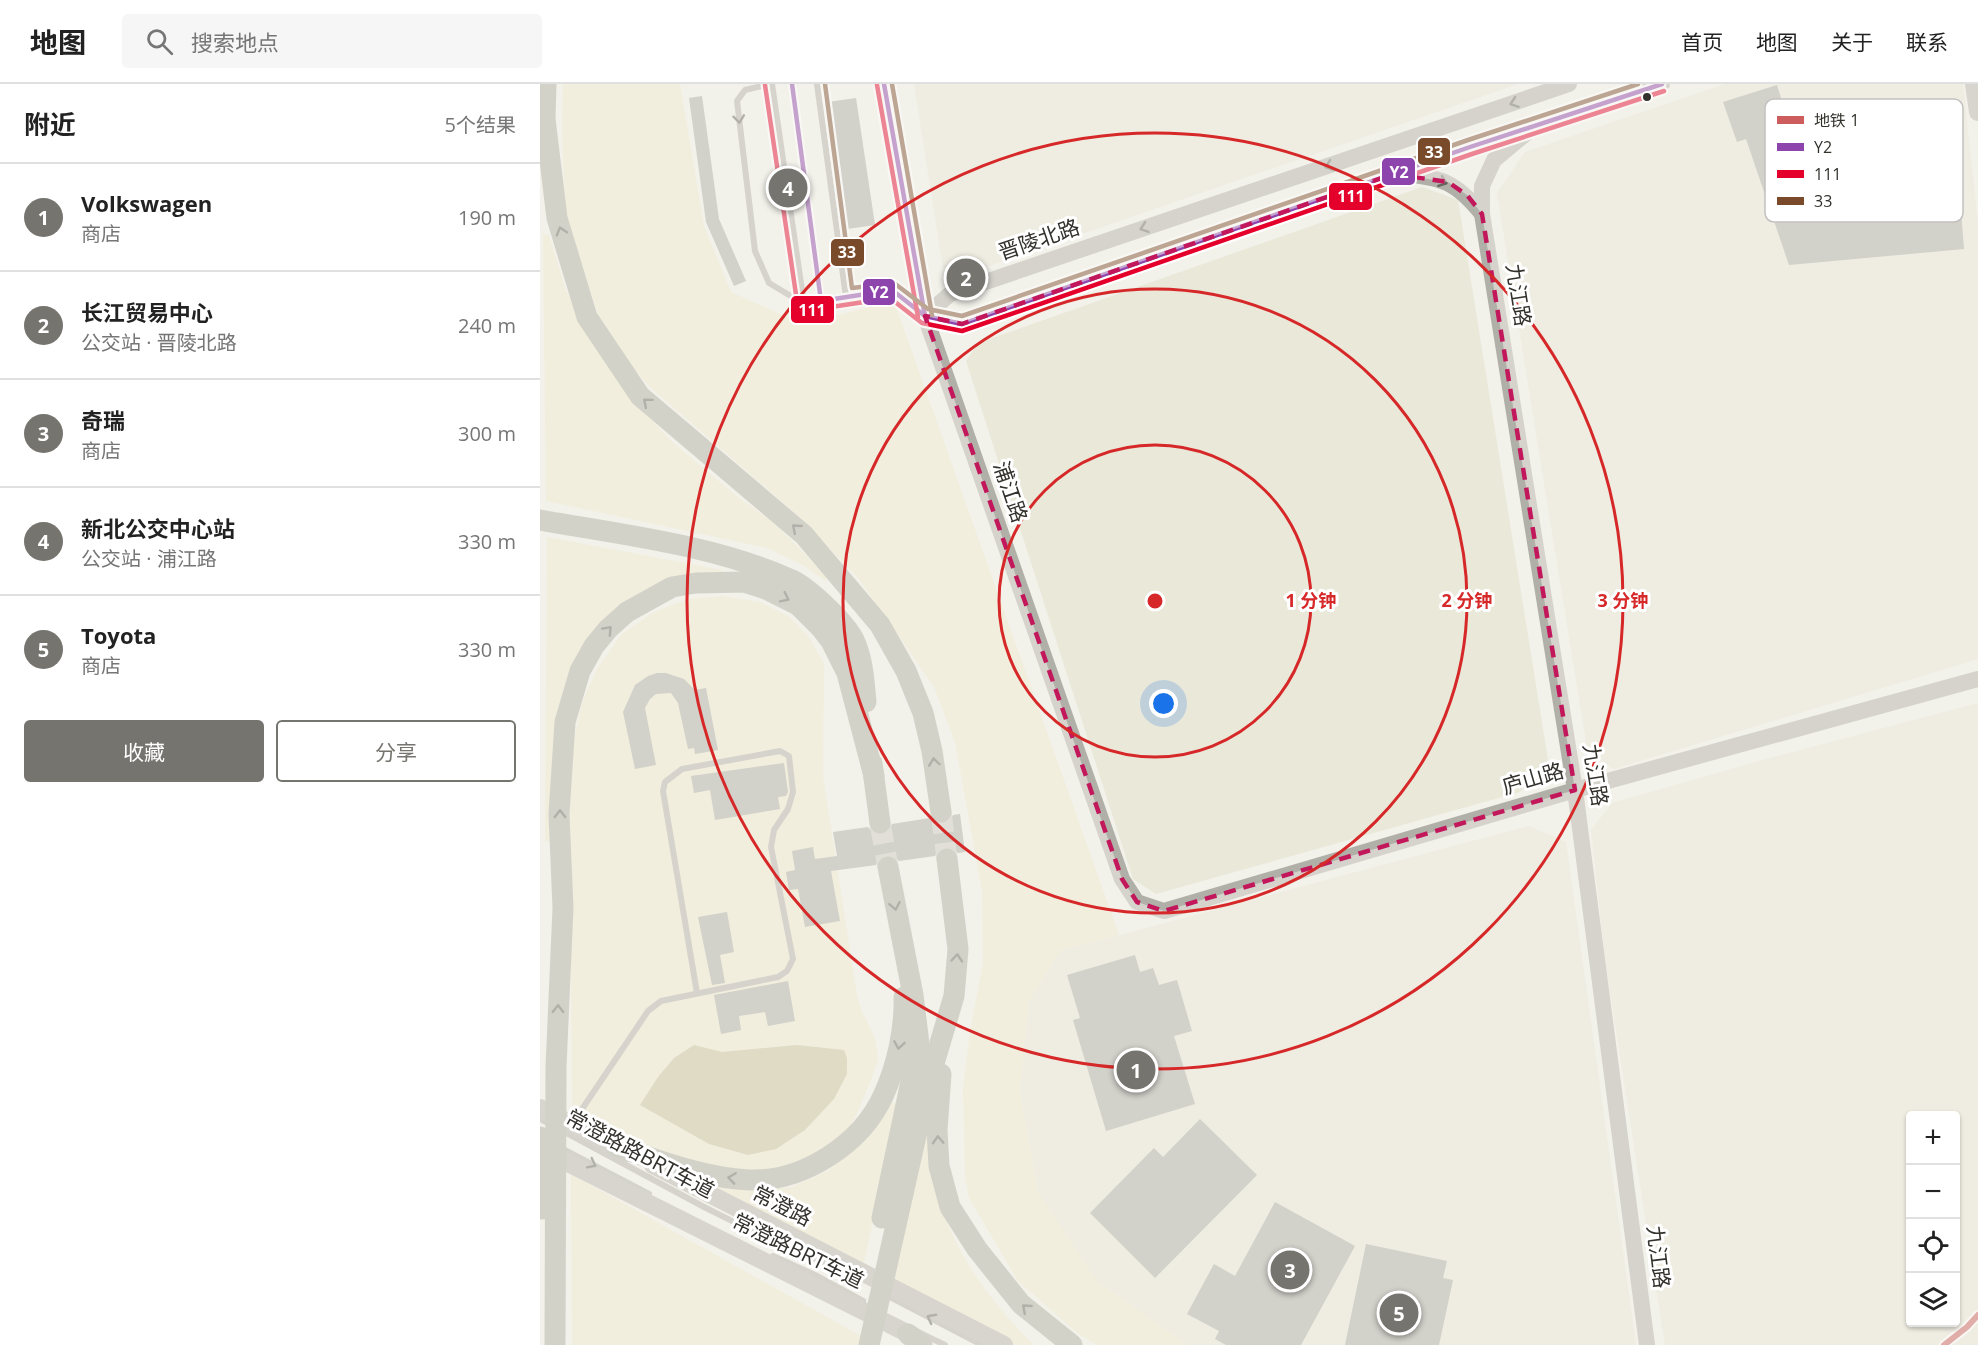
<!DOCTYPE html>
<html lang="zh">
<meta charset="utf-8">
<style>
:root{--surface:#fff;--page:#f6f6f6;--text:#222;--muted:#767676;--line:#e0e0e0;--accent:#75746e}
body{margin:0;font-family:"Open Sans","Noto Sans SC",sans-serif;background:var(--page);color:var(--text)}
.controls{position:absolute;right:18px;bottom:18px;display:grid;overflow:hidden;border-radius:6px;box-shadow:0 2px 4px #0004}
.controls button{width:54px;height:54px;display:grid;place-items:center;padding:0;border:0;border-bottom:2px solid var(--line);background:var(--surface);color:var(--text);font:30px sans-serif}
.you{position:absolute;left:624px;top:620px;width:21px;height:21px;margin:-15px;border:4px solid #fff;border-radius:50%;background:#1a73e8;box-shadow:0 0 0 9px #1a73e833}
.badge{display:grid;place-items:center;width:39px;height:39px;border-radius:50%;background:var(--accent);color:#fff;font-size:20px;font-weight:700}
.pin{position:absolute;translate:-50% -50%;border:3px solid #fff;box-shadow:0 2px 6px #0006}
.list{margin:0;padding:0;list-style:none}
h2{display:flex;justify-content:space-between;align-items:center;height:78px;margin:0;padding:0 24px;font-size:26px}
h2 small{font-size:20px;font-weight:400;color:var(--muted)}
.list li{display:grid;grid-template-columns:39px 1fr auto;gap:18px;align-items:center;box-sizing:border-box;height:108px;padding:0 24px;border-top:2px solid var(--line)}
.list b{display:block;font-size:22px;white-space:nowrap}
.list p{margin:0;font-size:20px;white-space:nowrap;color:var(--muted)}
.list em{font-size:20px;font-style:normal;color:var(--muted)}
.actions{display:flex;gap:12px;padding:18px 24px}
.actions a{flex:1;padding:14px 0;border:2px solid var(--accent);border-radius:6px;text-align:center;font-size:21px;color:var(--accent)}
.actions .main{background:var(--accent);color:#fff}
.icon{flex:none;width:33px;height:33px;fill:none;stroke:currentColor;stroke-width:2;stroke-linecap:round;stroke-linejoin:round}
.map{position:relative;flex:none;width:1438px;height:1261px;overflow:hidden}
header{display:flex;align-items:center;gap:36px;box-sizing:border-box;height:84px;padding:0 30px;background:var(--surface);border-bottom:2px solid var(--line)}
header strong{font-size:28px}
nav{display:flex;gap:33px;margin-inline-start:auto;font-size:21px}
.search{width:420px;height:54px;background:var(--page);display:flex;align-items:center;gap:15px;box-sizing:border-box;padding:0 21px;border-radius:6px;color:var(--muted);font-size:22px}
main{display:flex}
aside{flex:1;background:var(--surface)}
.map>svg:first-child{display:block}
</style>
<header>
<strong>地图</strong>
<div class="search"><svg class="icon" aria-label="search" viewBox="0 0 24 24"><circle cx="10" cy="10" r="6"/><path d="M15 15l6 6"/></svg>搜索地点</div>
<nav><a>首页</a><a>地图</a><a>关于</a><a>联系</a></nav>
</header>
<main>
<aside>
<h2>附近<small>5个结果</small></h2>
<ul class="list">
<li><span class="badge">1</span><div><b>Volkswagen</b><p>商店</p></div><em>190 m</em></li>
<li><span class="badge">2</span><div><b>长江贸易中心</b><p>公交站 · 晋陵北路</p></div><em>240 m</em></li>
<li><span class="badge">3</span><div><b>奇瑞</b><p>商店</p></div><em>300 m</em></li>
<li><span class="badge">4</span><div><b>新北公交中心站</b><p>公交站 · 浦江路</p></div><em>330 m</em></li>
<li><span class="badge">5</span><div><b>Toyota</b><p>商店</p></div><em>330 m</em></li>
</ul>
<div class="actions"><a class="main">收藏</a><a>分享</a></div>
</aside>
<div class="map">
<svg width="1438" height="1261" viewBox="0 0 1438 1261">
<rect width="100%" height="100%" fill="#f2f1ea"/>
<g fill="#eae8d9" fill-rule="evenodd">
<polygon points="374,0 978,0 440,185 403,184"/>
<polygon points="1185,0 1423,0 1438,139 1438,575 1074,685 1048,670 957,109 985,68"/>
<polygon points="882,103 918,116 1008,676 980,708 616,810 593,795 426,277 438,259"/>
<path d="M 1438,619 L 1438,1261 L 1125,1261 L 1065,876 L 1051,746 L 1072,719 L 1223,676 ZM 1370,1032 L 1416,1032 L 1416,1238 L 1370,1238 Z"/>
<polygon points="989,742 1026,758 1096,1261 648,1261 558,1198 498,1108 480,1008 489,918 520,867"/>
</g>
<g fill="#f0ebd0">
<polygon points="23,0 140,0 164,142 191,208 262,240 354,217 579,851 520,867 489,918 480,1008 498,1108 558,1198 648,1261 557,1261 536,1248 478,1197 429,1114 425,1092 423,1004 430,948 443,879 442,807 415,658 394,603 319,495 263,436 110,303 94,285 57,228 25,128 22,45"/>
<polygon points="3,150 9,151 25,204 48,251 85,307 131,357 199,414 233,438 287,492 286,497 263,481 227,464 6,417"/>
<polygon points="7,453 182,486 182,492 140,495 49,558 10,757 5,757"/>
<polygon points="183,512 220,518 250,533 270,555 284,580 283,692 317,912 321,925 335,954 338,976 330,998 318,1027 308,1046 279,1071 250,1086 187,1086 111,1067 32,1032 30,727 33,660 42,619 57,585 82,550 114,528 148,515"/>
<polygon points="350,1017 359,1020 323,1183 170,1105 172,1100 209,1107 252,1103 288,1087 317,1063"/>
<path d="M 386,1054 L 393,1055 C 394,1069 393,1084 395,1097 C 407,1161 449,1217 494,1261 L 474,1261 L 352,1197 Z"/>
<polygon points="31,1090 337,1261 32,1261"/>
</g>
<polygon fill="#c7c09a" points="154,961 182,968 257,961 304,966 307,974 307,990 294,1015 265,1046 236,1065 208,1071 169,1060 100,1021 118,993 134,974"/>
<g fill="#aaaaa4">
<polygon points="1237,1 1275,125 1282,131 1420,114 1424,165 1249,181 1206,55 1197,58 1183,18"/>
<polygon points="162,12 179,135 206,197 194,202 166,138 149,14"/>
<polygon points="316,14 335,141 307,145 288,18"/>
<polygon points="117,589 126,589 144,595 155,606 166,604 178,666 155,670 154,664 148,665 138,619 131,609 116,610 110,615 105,624 116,681 95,685 83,628 95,601 108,592"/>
<polygon points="244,679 248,708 246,712 238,713 240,725 175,736 170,706 154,709 151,692"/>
<polygon points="420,730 425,768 418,769 412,764 405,762 399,765 395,772 359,777 353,771 346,770 339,774 336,781 291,787 300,837 265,843 258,805 249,806 246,788 255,786 252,767 273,763 275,775 297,772 293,748 328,743 335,750 342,751 348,749 352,740 390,734 396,740 403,740 409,738 413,731"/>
<polygon points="187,828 194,868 180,871 185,899 172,901 158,833"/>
<polygon points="595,871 600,888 613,884 619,901 637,896 652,947 634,952 655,1020 566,1047 533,936 540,934 527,891"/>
<polygon points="248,897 255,937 228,942 225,928 199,932 201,946 181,950 174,911"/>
<polygon points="660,1035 717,1091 615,1194 550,1129 614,1064 623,1073"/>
<polygon points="735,1118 815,1162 761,1261 686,1261 675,1255 679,1247 647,1230 674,1180 695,1192"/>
<polygon points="826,1160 907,1177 903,1194 913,1196 899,1261 805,1261"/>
</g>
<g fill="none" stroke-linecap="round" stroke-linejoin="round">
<g stroke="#cccbc4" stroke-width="21" stroke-dasharray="21 10" stroke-linecap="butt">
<polyline points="401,728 407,775"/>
<polyline points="340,739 348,783"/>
</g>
<g stroke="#b2b0a9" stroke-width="6">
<polyline points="230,0 205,6 197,17 215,167 229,199 264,220 352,206 381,229"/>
<polyline points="232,0 264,220"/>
<polyline points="252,0 281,217"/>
<polyline points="277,0 306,213"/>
<polyline points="0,1035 12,1041"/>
<polyline points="32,1040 108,927 121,917 238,893 247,887 253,875 231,763 234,746 248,725 253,708 249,672 240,667 142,685 125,698 123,707 157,909"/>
<polyline points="21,1046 164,1123 242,1162 290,1181"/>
<polyline points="19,1063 109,1110"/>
<polyline points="233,1172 275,1191 323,1217"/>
<polyline points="350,1213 442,1261"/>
<polyline points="382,1250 405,1261"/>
</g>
<g stroke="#b1b0a8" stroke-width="16">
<polyline points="344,0 385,232 582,795 597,818 624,827 1035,706 1438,595"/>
<polyline points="995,42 954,76 942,102 942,130 1035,706 1107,1261"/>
<path d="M 861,90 C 902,93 916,98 942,130"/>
<polyline points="385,232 422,240 930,63 1122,0"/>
<polyline points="385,232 410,210 1029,0"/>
</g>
<g stroke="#b6b4aa" stroke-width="18">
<polyline points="1434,0 1438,28"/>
<polyline points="0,1024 88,1069"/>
<polyline points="4,1067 379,1255"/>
<polyline points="113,1081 464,1261"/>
</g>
<g stroke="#aeada3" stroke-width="21">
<polyline points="6,0 5,35 17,134 47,233 100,312 264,451 340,541 366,587 383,629 392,667 401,728"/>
<path d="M 0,436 C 84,451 174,461 252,496 C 270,505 305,538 314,556 C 323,575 324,597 326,618"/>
<polyline points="332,679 340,739"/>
<polyline points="401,990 397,1046 399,1082 410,1123 437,1165 481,1220 532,1261"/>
<polyline points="0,1053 2,1125"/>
<path d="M 77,1063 C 119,1076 164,1094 209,1096 C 263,1098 322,1060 344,1010 C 357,981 365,945 364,913"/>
<polyline points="342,1134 379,960 373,911 348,783"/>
<polyline points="368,1250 382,1261"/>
<polyline points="15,1261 16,983 23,824 19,730 25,638 40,587 54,562 68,545 87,528 132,503 156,499 204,498 226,505 258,521 281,544 291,557 307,589 334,692"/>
<polyline points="329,1261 387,1003 414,912 418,865 407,775"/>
</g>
<g stroke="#fff" stroke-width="9">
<g id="bus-1">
<polyline points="252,0 281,217 352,206 385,232 422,240 930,63 1122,0"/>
<polyline points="344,0 385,232"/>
</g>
</g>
<g stroke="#fff" stroke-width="9">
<g id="bus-2">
<polyline points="225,1 258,224 265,227 350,214 382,239 422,247 932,70 1124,7"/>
<polyline points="337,1 378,233"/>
</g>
</g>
<g stroke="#fff" stroke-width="9">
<g id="bus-3">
<polyline points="285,0 312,204 354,199 388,225 422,232 928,56 1098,0"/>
<polyline points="352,0 392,231"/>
</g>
</g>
<use href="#bus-1" stroke="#8e44ad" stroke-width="4.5"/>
<use href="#bus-2" stroke="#e4002b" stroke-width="4.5"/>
<use href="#bus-3" stroke="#7a4b2a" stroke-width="4.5"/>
<g stroke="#fff" stroke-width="10">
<polyline id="metro-1" points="1404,1261 1427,1243 1438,1231"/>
</g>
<use href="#metro-1" stroke="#cd5c5c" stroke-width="6"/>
</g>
<defs><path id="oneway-chevron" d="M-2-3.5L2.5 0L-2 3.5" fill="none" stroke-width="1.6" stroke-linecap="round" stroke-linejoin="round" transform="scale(1.5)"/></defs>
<g stroke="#65645e">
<use href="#oneway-chevron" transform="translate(974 19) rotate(161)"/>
<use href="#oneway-chevron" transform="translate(199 35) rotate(83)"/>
<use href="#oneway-chevron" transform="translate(789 82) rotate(161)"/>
<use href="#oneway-chevron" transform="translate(903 98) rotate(20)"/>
<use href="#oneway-chevron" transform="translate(604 144) rotate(161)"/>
<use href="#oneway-chevron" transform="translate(52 1080) rotate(27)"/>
<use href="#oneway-chevron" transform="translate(391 1234) rotate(-152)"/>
</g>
<g stroke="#64635c">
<use href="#oneway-chevron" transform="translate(21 147) rotate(-107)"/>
<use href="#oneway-chevron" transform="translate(107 318) rotate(-140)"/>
<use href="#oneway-chevron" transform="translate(256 444) rotate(-139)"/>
<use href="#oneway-chevron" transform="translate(245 514) rotate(26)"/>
<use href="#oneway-chevron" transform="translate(68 546) rotate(-47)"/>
<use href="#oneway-chevron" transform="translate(394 678) rotate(-98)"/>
<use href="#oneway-chevron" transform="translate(20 730) rotate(-90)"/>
<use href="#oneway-chevron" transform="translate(355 822) rotate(79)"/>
<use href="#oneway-chevron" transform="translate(417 874) rotate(-85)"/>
<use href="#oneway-chevron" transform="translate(18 925) rotate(-89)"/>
<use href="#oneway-chevron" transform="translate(359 961) rotate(99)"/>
<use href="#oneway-chevron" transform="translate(398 1056) rotate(-93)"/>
<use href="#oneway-chevron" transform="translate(192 1094) rotate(-172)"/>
<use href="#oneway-chevron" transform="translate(486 1224) rotate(-139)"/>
</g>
<path d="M0 0H1438V1261H0ZM 853,90 L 908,98 L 927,111 L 942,130 L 1035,706 L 624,827 L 597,818 L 582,795 L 385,232 L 422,240 Z" fill="#f2f1ea" fill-opacity=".55" fill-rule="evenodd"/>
<path fill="none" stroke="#c2185b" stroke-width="4.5" stroke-dasharray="12 8" stroke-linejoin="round" d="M 853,90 L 908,98 L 927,111 L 942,130 L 1035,706 L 624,827 L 597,818 L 582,795 L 385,232 L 422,240 Z"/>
<g fill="none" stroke="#d62828" stroke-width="3">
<circle cx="615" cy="517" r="156"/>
<circle cx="615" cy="517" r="312"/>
<circle cx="615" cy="517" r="468"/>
</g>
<circle fill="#32312c" stroke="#fff" stroke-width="2" cx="1107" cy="13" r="5"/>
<g text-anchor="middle" stroke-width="6" stroke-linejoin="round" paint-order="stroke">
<g font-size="21" fill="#32312c" stroke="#fff">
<text transform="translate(499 156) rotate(-19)" y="7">晋陵北路</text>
<text transform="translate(978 211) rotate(81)" y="7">九江路</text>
<text transform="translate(470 408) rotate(71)" y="7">浦江路</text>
<text transform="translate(1055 691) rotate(81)" y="7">九江路</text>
<text transform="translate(993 695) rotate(-16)" y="7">庐山路</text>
<text transform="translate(100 1070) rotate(28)" y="7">常澄路路BRT车道</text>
<text transform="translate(242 1122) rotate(27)" y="7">常澄路</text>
<text transform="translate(258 1167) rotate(26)" y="7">常澄路BRT车道</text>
<text transform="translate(1118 1173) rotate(83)" y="7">九江路</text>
</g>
</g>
<rect x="1225" y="15" width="198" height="123" rx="9" fill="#fff" stroke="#c2c1c0" stroke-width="1.5"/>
<rect x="1237" y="32" width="27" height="8" fill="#cd5c5c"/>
<rect x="1237" y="59" width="27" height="8" fill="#8e44ad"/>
<rect x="1237" y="86" width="27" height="8" fill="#e4002b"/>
<rect x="1237" y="113" width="27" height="8" fill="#7a4b2a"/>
<g font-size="16" fill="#32312c">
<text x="1274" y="42">地铁 1</text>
<text x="1274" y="69">Y2</text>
<text x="1274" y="96">111</text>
<text x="1274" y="123">33</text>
</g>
<circle cx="615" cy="517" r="9" fill="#d62828" stroke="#fff" stroke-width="3"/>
<g font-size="18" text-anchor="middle" font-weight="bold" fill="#d62828" stroke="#fff" stroke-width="6" stroke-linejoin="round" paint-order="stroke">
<text x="771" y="523">1 分钟</text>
<text x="927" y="523">2 分钟</text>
<text x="1083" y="523">3 分钟</text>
</g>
<g stroke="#fff" stroke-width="2">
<rect x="877" y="53" width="34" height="29" rx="6" fill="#7a4b2a"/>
<rect x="841" y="73" width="35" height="29" rx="6" fill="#8e44ad"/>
<rect x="788" y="98" width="45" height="29" rx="6" fill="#e4002b"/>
<rect x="290" y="154" width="35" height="29" rx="6" fill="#7a4b2a"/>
<rect x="322" y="194" width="34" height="28" rx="6" fill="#8e44ad"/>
<rect x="250" y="211" width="45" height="29" rx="6" fill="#e4002b"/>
</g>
<g font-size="16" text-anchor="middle" font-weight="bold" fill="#fff">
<text x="894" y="74">33</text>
<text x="859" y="94">Y2</text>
<text x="811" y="118">111</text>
<text x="307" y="174">33</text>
<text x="339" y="214">Y2</text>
<text x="272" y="232">111</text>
</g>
</svg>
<div class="controls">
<button>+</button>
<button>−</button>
<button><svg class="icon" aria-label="locate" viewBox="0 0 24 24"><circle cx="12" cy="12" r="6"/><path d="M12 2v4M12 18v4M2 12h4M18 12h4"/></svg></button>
<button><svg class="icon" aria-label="layers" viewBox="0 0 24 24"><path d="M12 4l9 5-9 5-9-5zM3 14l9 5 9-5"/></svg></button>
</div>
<div class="you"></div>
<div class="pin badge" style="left:596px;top:986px">1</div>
<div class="pin badge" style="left:426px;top:194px">2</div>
<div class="pin badge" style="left:750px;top:1186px">3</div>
<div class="pin badge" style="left:248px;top:104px">4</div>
<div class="pin badge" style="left:859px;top:1229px">5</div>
</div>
</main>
